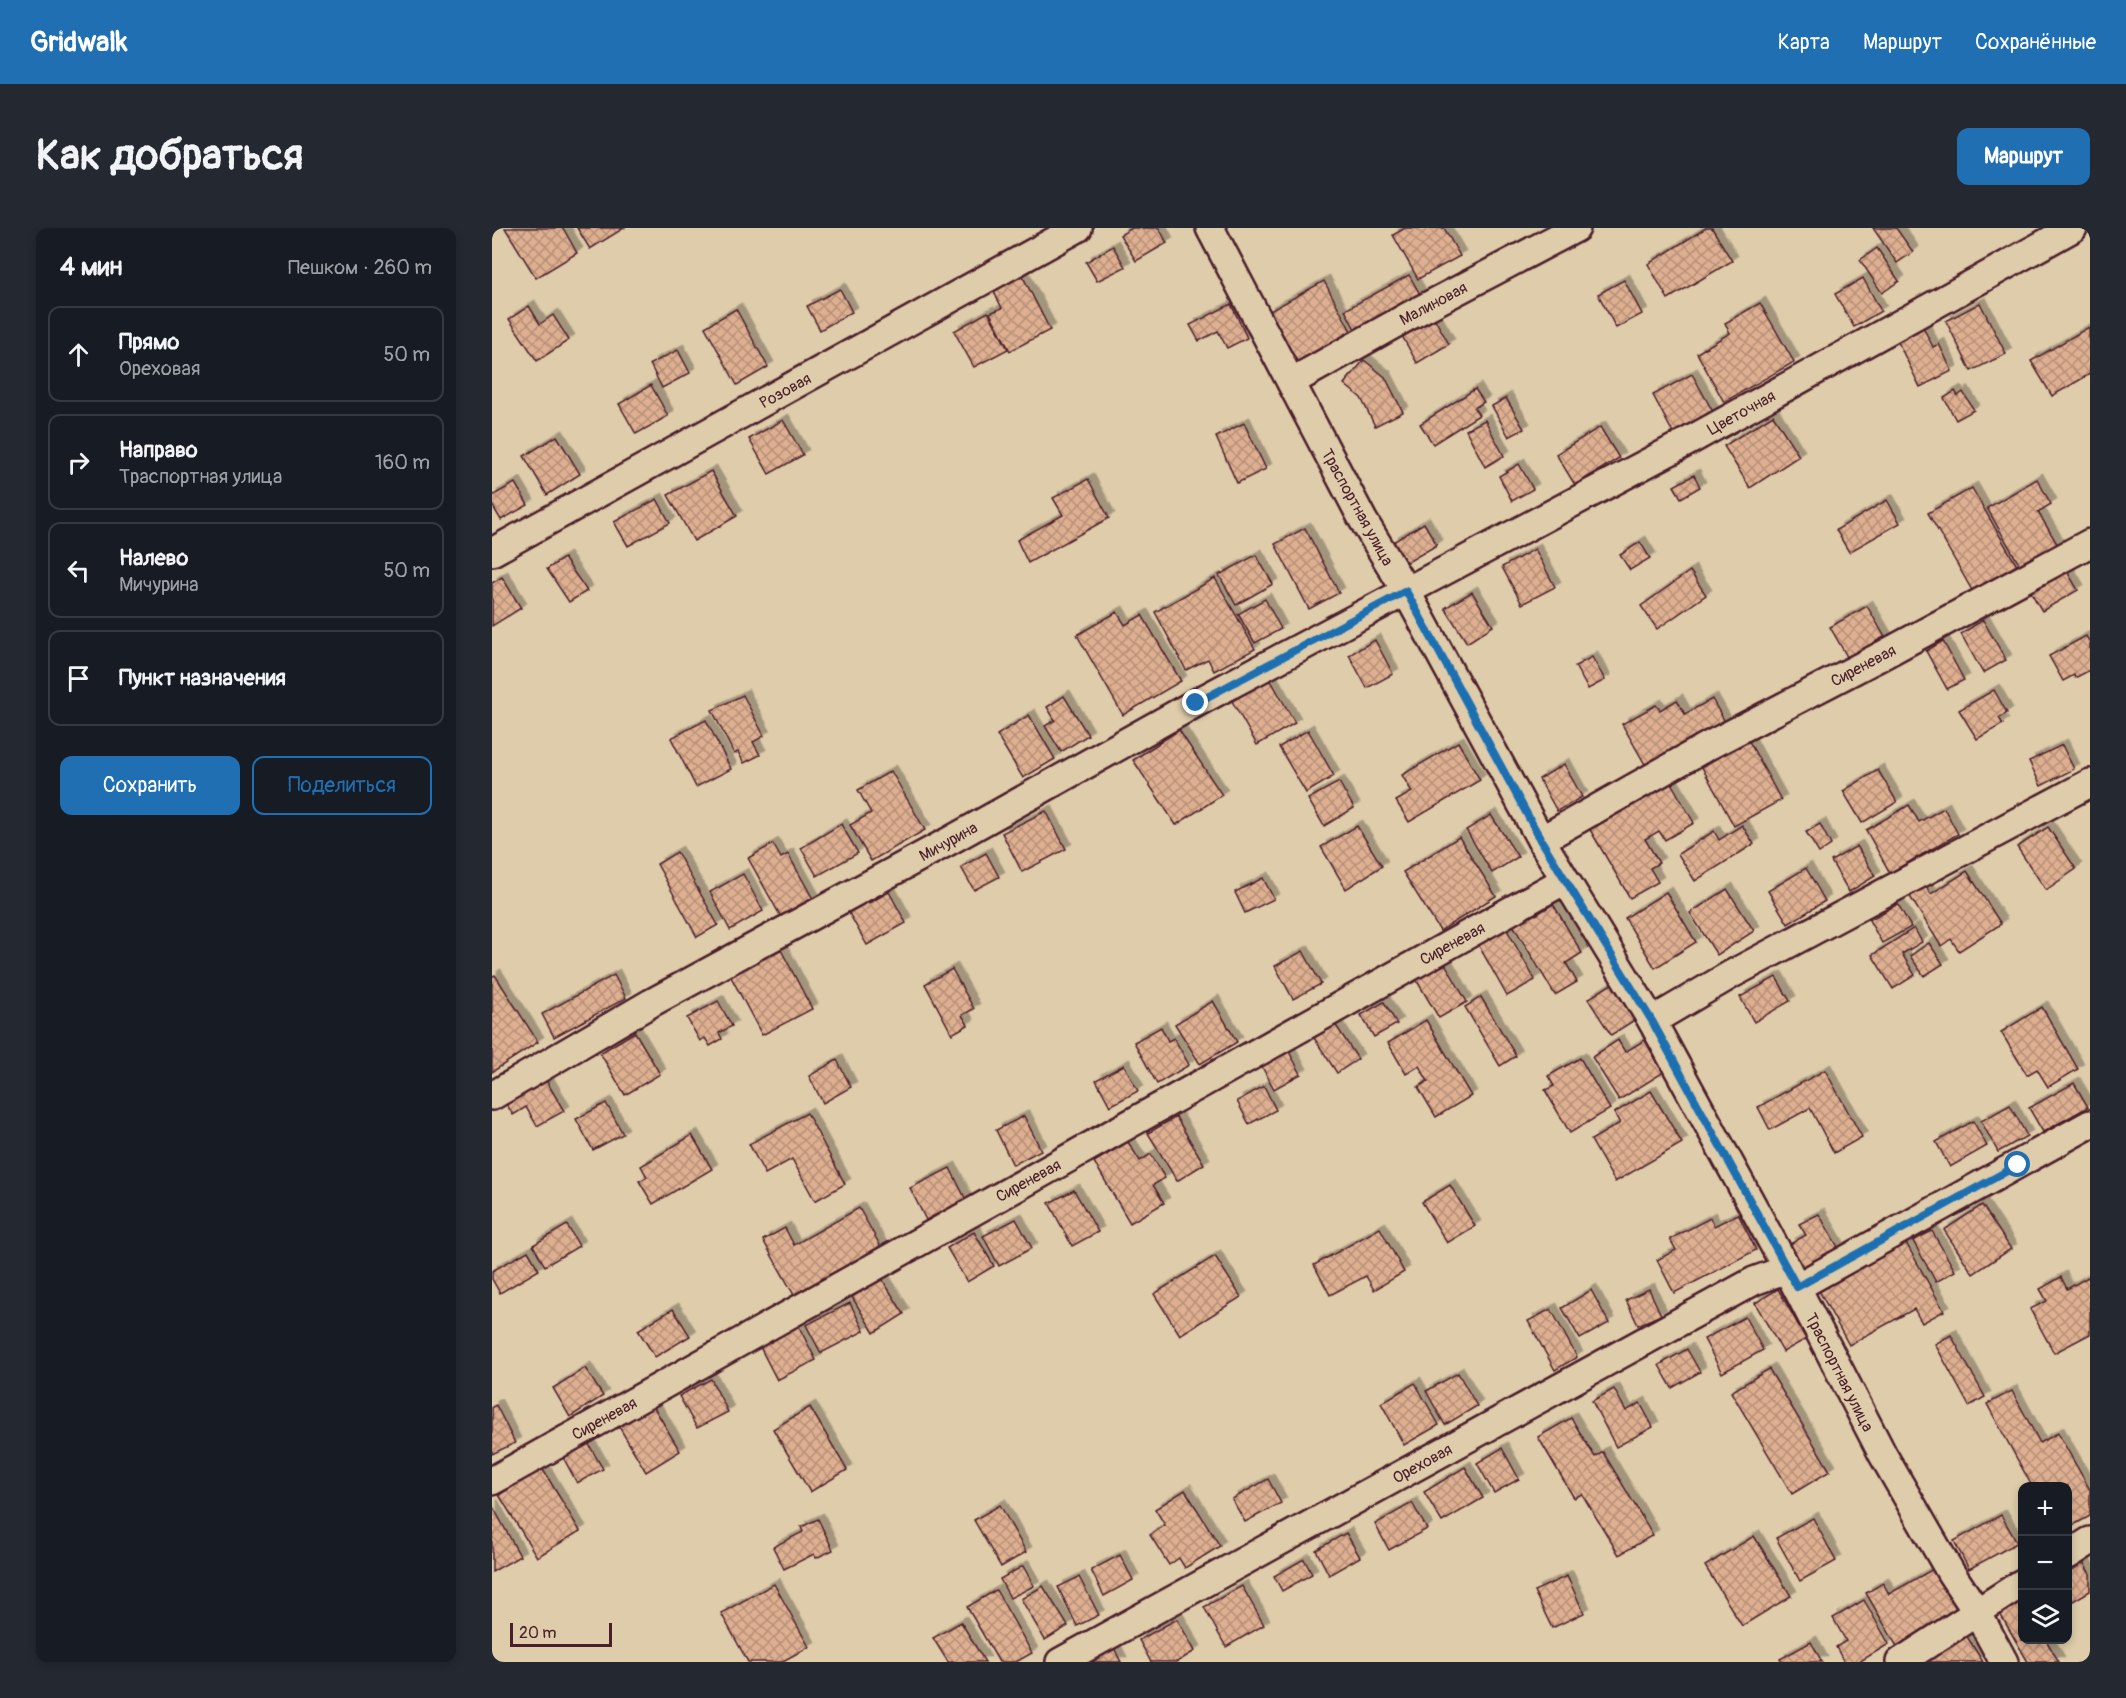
<!DOCTYPE html>
<html lang="ru">
<meta charset="utf-8">
<style>
:root{--surface:#171b24;--page:#242831;--text:#f1f3f6;--muted:#9ea1a6;--line:#363941;--accent:#1f6fb2}
body{margin:0;font-family:Pangolin,sans-serif;background:var(--page);color:var(--text)}
.controls{position:absolute;right:18px;bottom:18px;display:grid;overflow:hidden;border-radius:12px;box-shadow:0 3px 9px #0003}
.controls button{width:54px;height:54px;display:grid;place-items:center;padding:0;border:0;border-bottom:2px solid var(--line);background:var(--surface);color:var(--text);font:30px sans-serif}
.scale{position:absolute;left:18px;bottom:15px;width:102px;box-sizing:border-box;padding-left:6px;border:3px solid #4a1f2b;border-top:0;font-size:16px;line-height:21px;white-space:nowrap;color:#4a1f2b;-webkit-text-stroke:4px #deccaa;paint-order:stroke}
.stop{position:absolute;width:18px;height:18px;margin:-14px;border:4px solid #1f6fb2;border-radius:50%;background:#fff}
.stop.end{background:#1f6fb2;border-color:#fff;box-shadow:0 2px 6px #0008}
.list{margin:0;padding:0;list-style:none}
h2{display:flex;justify-content:space-between;align-items:center;height:78px;margin:0;padding:0 24px;font-size:26px}
h2 small{font-size:20px;font-weight:400;color:var(--muted)}
.list li{display:grid;grid-template-columns:39px 1fr auto;gap:18px;align-items:center;box-sizing:border-box;height:96px;margin:0 12px 12px;padding:0 12px;border:2px solid var(--line);border-radius:12px}
.list b{display:block;font-size:22px;white-space:nowrap}
.list p{margin:0;font-size:20px;white-space:nowrap;color:var(--muted)}
.list em{font-size:20px;font-style:normal;color:var(--muted)}
.actions{display:flex;gap:12px;padding:18px 24px}
.actions a{flex:1;padding:14px 0;border:2px solid var(--accent);border-radius:12px;text-align:center;font-size:21px;color:var(--accent)}
.actions .main{background:var(--accent);color:#fff}
.icon{flex:none;width:33px;height:33px;fill:none;stroke:currentColor;stroke-width:2;stroke-linecap:round;stroke-linejoin:round}
.map{position:relative;flex:none;width:1598px;height:1434px;overflow:hidden;border-radius:12px}
header{display:flex;align-items:center;gap:36px;box-sizing:border-box;height:84px;padding:0 30px;background:var(--accent);color:#fff}
header strong{font-size:28px}
nav{display:flex;gap:33px;margin-inline-start:auto;font-size:21px}
.intro{display:flex;align-items:center;justify-content:space-between;box-sizing:border-box;height:144px;padding:0 36px}
h1{margin:0;font-size:42px}
.button{padding:15px 27px;border-radius:12px;background:var(--accent);color:#fff;font-size:21px;font-weight:700}
main{display:flex;gap:36px;padding:0 36px}
aside{flex:1;background:var(--surface);border-radius:12px;box-shadow:0 3px 9px #0003}
.map>svg:first-child{display:block}
</style>
<header>
<strong>Gridwalk</strong>
<nav><a>Карта</a><a>Маршрут</a><a>Сохранённые</a></nav>
</header>
<div class="intro"><h1>Как добраться</h1><a class="button">Маршрут</a></div>
<main>
<aside>
<h2>4 мин<small>Пешком · 260 m</small></h2>
<ul class="list">
<li><svg class="icon" aria-label="ahead" viewBox="0 0 24 24"><path d="M12 20V5M6 11l6-6 6 6"/></svg><div><b>Прямо</b><p>Ореховая</p></div><em>50 m</em></li>
<li><svg class="icon" aria-label="right" viewBox="0 0 24 24"><path d="M7 20v-9h11M14 6l5 5-5 5"/></svg><div><b>Направо</b><p>Траспортная улица</p></div><em>160 m</em></li>
<li><svg class="icon" aria-label="left" viewBox="0 0 24 24"><path d="M17 20v-9H6M10 6l-5 5 5 5"/></svg><div><b>Налево</b><p>Мичурина</p></div><em>50 m</em></li>
<li><svg class="icon" aria-label="arrive" viewBox="0 0 24 24"><path d="M6 21V4h12l-3 4 3 4H6"/></svg><div><b>Пункт назначения</b></div></li>
</ul>
<div class="actions"><a class="main">Сохранить</a><a>Поделиться</a></div>
</aside>
<div class="map">
<svg width="1598" height="1434" viewBox="0 0 1598 1434">
<defs>
<pattern id="building-cross-hatch" width="8" height="8" patternUnits="userSpaceOnUse" patternTransform="scale(1.5)"><rect width="8" height="8" fill="#deb091"/><path d="M0 0l8 8M0 8l8-8" fill="none" stroke="#b68f77"/></pattern>
<filter id="shadow"><feDropShadow dx="5.5" dy="-5.5" stdDeviation="0" flood-color="#0004"/></filter>
</defs>
<rect width="100%" height="100%" fill="#deccaa"/>
<filter id="ink" filterUnits="userSpaceOnUse"><feTurbulence type="fractalNoise" baseFrequency=".0167" numOctaves="2"/><feDisplacementMap in="SourceGraphic" scale="12" xChannelSelector="R" yChannelSelector="G"/><feConvolveMatrix kernelMatrix="1 2 1 2 8 2 1 2 1" color-interpolation-filters="sRGB"/></filter>
<g filter="url(#ink)">
<g fill="url(#building-cross-hatch)" stroke="#4a1f2b" stroke-width="1.5" filter="url(#shadow)">
<polygon points="13,0 71,0 85,25 44,50"/>
<polygon points="85,0 132,0 98,21"/>
<polygon points="640,0 667,0 675,15 644,33 628,7"/>
<polygon points="913,0 952,0 968,28 926,51 901,7"/>
<polygon points="1214,0 1220,0 1240,33 1176,71 1156,36"/>
<polygon points="1381,0 1404,0 1421,24 1405,35"/>
<polygon points="621,18 633,39 605,53 594,34"/>
<polygon points="1385,20 1407,53 1390,65 1368,32"/>
<polygon points="528,43 558,102 518,123 498,85 510,80 499,58"/>
<polygon points="917,47 929,68 864,103 853,82"/>
<polygon points="1371,50 1389,83 1362,99 1343,66"/>
<polygon points="1132,52 1150,86 1124,100 1106,66"/>
<polygon points="832,53 860,105 804,136 776,84"/>
<polygon points="348,61 360,84 328,102 315,78"/>
<polygon points="1268,75 1302,134 1232,174 1205,125 1238,105 1233,95"/>
<polygon points="1488,75 1514,126 1479,143 1454,93"/>
<polygon points="739,76 755,110 735,120 726,103 707,113 698,97"/>
<polygon points="37,78 48,96 61,87 77,112 45,133 17,91"/>
<polygon points="244,81 276,139 245,157 213,99"/>
<polygon points="496,84 516,121 482,139 462,103"/>
<polygon points="941,88 957,116 925,135 909,106"/>
<polygon points="1431,99 1441,119 1447,116 1460,143 1428,159 1405,112"/>
<polygon points="1597,99 1598,146 1560,168 1539,133"/>
<polygon points="186,122 198,145 170,160 158,136"/>
<polygon points="872,132 893,149 911,184 883,198 869,170 852,156"/>
<polygon points="1200,146 1221,184 1181,205 1161,167"/>
<polygon points="159,157 176,188 144,206 127,176"/>
<polygon points="983,161 992,174 982,180 987,187 941,216 928,196"/>
<polygon points="1463,163 1466,168 1471,164 1482,182 1464,192 1452,170"/>
<polygon points="1014,170 1032,201 1017,209 1000,178"/>
<polygon points="1281,187 1307,228 1258,260 1232,218"/>
<polygon points="291,192 311,227 277,246 257,211"/>
<polygon points="993,192 1012,228 993,239 974,202"/>
<polygon points="752,195 774,241 745,255 724,209"/>
<polygon points="1108,199 1127,230 1083,257 1064,226"/>
<polygon points="65,208 88,246 55,267 32,228"/>
<polygon points="1027,236 1041,261 1020,273 1007,248"/>
<polygon points="219,243 245,288 202,313 176,267"/>
<polygon points="1202,247 1208,259 1189,270 1182,258"/>
<polygon points="596,251 617,290 536,335 525,312 571,287 561,270"/>
<polygon points="1545,251 1559,276 1546,284 1567,319 1530,341 1495,280"/>
<polygon points="23,255 36,277 9,292 0,277 0,268"/>
<polygon points="1480,260 1525,338 1481,364 1436,285"/>
<polygon points="165,271 178,295 136,318 122,294"/>
<polygon points="1395,272 1408,295 1357,324 1344,302"/>
<polygon points="932,295 945,317 914,335 901,314"/>
<polygon points="813,300 847,365 817,381 783,316"/>
<polygon points="1148,314 1158,330 1138,342 1128,327"/>
<polygon points="1043,321 1063,359 1030,376 1010,339"/>
<polygon points="764,327 781,356 744,377 727,347"/>
<polygon points="72,330 95,363 77,374 55,341"/>
<polygon points="1573,340 1586,362 1550,383 1537,361"/>
<polygon points="1198,343 1214,367 1165,401 1149,378"/>
<polygon points="10,349 29,380 0,398 0,355"/>
<polygon points="723,350 763,421 722,443 716,431 694,442 663,384"/>
<polygon points="980,364 1001,398 975,415 953,380"/>
<polygon points="773,371 789,401 763,415 746,386"/>
<polygon points="1375,378 1394,411 1357,432 1338,399"/>
<polygon points="625,384 633,397 650,387 689,453 631,487 585,407"/>
<polygon points="1491,392 1514,432 1491,445 1469,406"/>
<polygon points="1594,408 1598,415 1598,442 1583,450 1582,447 1571,453 1557,428"/>
<polygon points="883,412 901,446 875,460 857,427"/>
<polygon points="1451,413 1472,452 1455,461 1434,423"/>
<polygon points="1100,429 1113,452 1096,461 1083,438"/>
<polygon points="778,451 803,495 765,517 740,473"/>
<polygon points="1502,462 1515,485 1507,490 1511,496 1485,511 1467,482"/>
<polygon points="251,467 272,508 261,514 268,527 252,535 246,524 242,526 220,482"/>
<polygon points="572,468 596,507 569,524 553,498 563,492 555,479"/>
<polygon points="1220,471 1233,494 1154,538 1130,496 1164,477 1168,482 1185,472 1193,486"/>
<polygon points="537,487 563,531 531,550 505,507"/>
<polygon points="214,492 239,541 204,559 179,510"/>
<polygon points="687,502 730,567 684,597 641,532"/>
<polygon points="816,502 842,548 814,565 787,519"/>
<polygon points="1252,504 1289,572 1242,598 1205,530"/>
<polygon points="966,514 988,552 917,594 904,573 920,564 910,547"/>
<polygon points="1570,517 1582,541 1549,558 1537,533"/>
<polygon points="1072,536 1090,569 1065,583 1047,551"/>
<polygon points="1386,542 1405,574 1370,595 1351,563"/>
<polygon points="399,543 433,602 379,633 358,597 379,585 366,562"/>
<polygon points="1178,553 1202,595 1173,612 1167,603 1153,611 1167,635 1158,640 1166,654 1138,670 1097,600"/>
<polygon points="847,554 862,580 832,598 816,571"/>
<polygon points="1417,577 1427,594 1452,580 1466,606 1398,645 1374,602"/>
<polygon points="554,583 574,621 530,644 510,605"/>
<polygon points="999,587 1026,629 1000,645 974,602"/>
<polygon points="349,596 366,625 325,648 309,620"/>
<polygon points="1328,596 1339,617 1327,625 1314,604"/>
<polygon points="1250,597 1262,616 1203,653 1186,626 1222,603 1227,612"/>
<polygon points="865,598 890,638 854,661 829,619"/>
<polygon points="1556,599 1584,641 1554,662 1525,619"/>
<polygon points="967,609 1004,668 948,703 911,644"/>
<polygon points="281,616 289,630 296,626 321,671 289,689 256,630"/>
<polygon points="1365,618 1383,648 1357,664 1339,633"/>
<polygon points="185,624 226,697 205,709 165,636"/>
<polygon points="494,625 507,649 482,662 469,639"/>
<polygon points="1314,640 1333,673 1296,696 1276,663"/>
<polygon points="1475,643 1509,696 1467,723 1459,711 1449,718 1417,667 1433,657 1439,666"/>
<polygon points="251,646 271,683 238,702 218,664"/>
<polygon points="771,650 782,671 753,685 743,664"/>
<polygon points="1235,661 1262,703 1225,727 1198,685"/>
<polygon points="397,664 414,695 375,717 353,678 373,667 377,675"/>
<polygon points="1174,664 1204,714 1163,740 1133,690"/>
<polygon points="1061,676 1090,725 1074,735 1085,754 1063,767 1018,692 1040,679 1044,687"/>
<polygon points="1406,676 1419,699 1390,715 1377,692"/>
<polygon points="1010,693 1043,752 1015,768 982,709"/>
<polygon points="1422,700 1430,714 1410,726 1423,747 1401,761 1380,727"/>
<polygon points="1437,715 1451,736 1432,748 1418,728"/>
<polygon points="288,720 320,781 270,807 238,747"/>
<polygon points="811,723 829,756 801,771 783,738"/>
<polygon points="951,732 975,774 947,790 922,748"/>
<polygon points="460,741 482,781 470,787 476,797 460,806 433,756"/>
<polygon points="3,747 46,814 0,844 0,749"/>
<polygon points="122,747 134,770 62,809 50,786"/>
<polygon points="1284,749 1298,773 1262,794 1248,769"/>
<polygon points="1121,755 1144,791 1119,807 1096,771"/>
<polygon points="989,769 1024,828 1008,838 973,779"/>
<polygon points="226,773 240,798 227,805 230,811 218,818 213,810 208,813 195,790"/>
<polygon points="721,773 745,814 708,836 683,796"/>
<polygon points="892,774 905,796 882,809 869,787"/>
<polygon points="1550,779 1586,841 1556,859 1545,841 1535,847 1509,804"/>
<polygon points="934,792 979,868 944,889 926,859 936,853 927,838 914,846 896,815"/>
<polygon points="843,796 866,831 845,845 822,810"/>
<polygon points="669,799 676,813 682,810 697,837 665,856 642,814"/>
<polygon points="143,804 168,846 133,867 108,825"/>
<polygon points="1126,812 1133,824 1153,812 1172,844 1127,872 1100,829"/>
<polygon points="795,820 809,846 782,861 768,835"/>
<polygon points="1088,830 1118,881 1078,905 1053,862 1062,858 1056,848"/>
<polygon points="345,832 359,859 331,875 317,848"/>
<polygon points="632,837 646,863 618,878 604,852"/>
<polygon points="1333,842 1370,909 1342,925 1318,880 1278,902 1266,879"/>
<polygon points="52,849 72,883 45,898 34,879 21,887 12,872"/>
<polygon points="1582,855 1596,879 1551,904 1537,880"/>
<polygon points="772,858 784,882 757,896 745,873"/>
<polygon points="1159,863 1190,915 1123,954 1099,912 1128,895 1122,885"/>
<polygon points="114,875 131,906 101,922 84,891"/>
<polygon points="1518,877 1535,908 1506,924 1489,893"/>
<polygon points="315,885 353,956 323,973 300,931 273,946 257,916"/>
<polygon points="532,888 549,922 521,937 504,902"/>
<polygon points="684,889 712,936 685,953 656,905"/>
<polygon points="1481,893 1495,918 1458,939 1444,914"/>
<polygon points="200,907 220,941 161,976 147,953 155,949 149,938"/>
<polygon points="636,914 648,933 659,926 673,950 661,957 672,975 638,995 602,934"/>
<polygon points="458,940 474,972 434,992 418,960"/>
<polygon points="958,957 983,998 955,1015 930,974"/>
<polygon points="582,962 606,1004 580,1018 557,975"/>
<polygon points="1490,977 1519,1021 1481,1046 1452,1002"/>
<polygon points="367,980 389,1019 302,1067 271,1012 293,1000 302,1017"/>
<polygon points="1246,986 1264,1022 1182,1065 1165,1032 1184,1022 1178,1011 1218,990 1222,998"/>
<polygon points="1327,986 1347,1021 1311,1041 1298,1016 1314,1007 1307,996"/>
<polygon points="524,991 540,1020 507,1038 491,1008"/>
<polygon points="75,997 87,1018 53,1038 41,1017"/>
<polygon points="888,1000 912,1044 882,1062 874,1048 838,1067 822,1037"/>
<polygon points="1440,1003 1463,1043 1444,1054 1421,1013"/>
<polygon points="482,1004 502,1038 475,1054 455,1020"/>
<polygon points="1413,1013 1452,1083 1430,1095 1422,1081 1357,1117 1326,1061"/>
<polygon points="36,1023 47,1042 8,1065 0,1051 0,1043"/>
<polygon points="723,1028 749,1069 688,1107 662,1066"/>
<polygon points="1569,1049 1575,1061 1596,1049 1598,1052 1598,1106 1562,1125 1538,1081 1555,1073 1548,1061"/>
<polygon points="390,1051 412,1086 382,1105 360,1069"/>
<polygon points="1157,1061 1169,1087 1146,1097 1134,1072"/>
<polygon points="1286,1061 1314,1111 1291,1124 1263,1075"/>
<polygon points="1099,1062 1117,1095 1088,1111 1070,1080"/>
<polygon points="358,1075 372,1103 329,1125 314,1097"/>
<polygon points="181,1081 198,1108 163,1129 146,1102"/>
<polygon points="1059,1081 1085,1129 1063,1142 1036,1093"/>
<polygon points="1253,1089 1271,1122 1230,1145 1212,1111"/>
<polygon points="306,1097 324,1132 285,1152 267,1117"/>
<polygon points="1459,1107 1493,1169 1477,1178 1443,1116"/>
<polygon points="1195,1121 1208,1144 1180,1160 1167,1137"/>
<polygon points="93,1140 111,1168 78,1189 61,1160"/>
<polygon points="1277,1141 1338,1243 1300,1266 1239,1164"/>
<polygon points="966,1145 985,1178 953,1197 934,1163"/>
<polygon points="219,1151 236,1184 205,1200 187,1168"/>
<polygon points="923,1155 947,1197 912,1217 889,1175"/>
<polygon points="1122,1161 1134,1183 1148,1175 1161,1199 1124,1219 1100,1173"/>
<polygon points="1520,1163 1548,1215 1566,1205 1598,1262 1598,1288 1576,1300 1576,1258 1540,1258 1495,1176"/>
<polygon points="160,1176 188,1223 154,1244 126,1197"/>
<polygon points="4,1177 23,1215 0,1226 0,1179"/>
<polygon points="318,1179 355,1242 318,1264 281,1201"/>
<polygon points="1079,1190 1103,1229 1111,1224 1161,1307 1127,1327 1090,1266 1082,1270 1046,1209"/>
<polygon points="96,1215 111,1241 85,1255 71,1229"/>
<polygon points="1010,1220 1027,1251 1002,1265 985,1235"/>
<polygon points="973,1239 991,1270 950,1294 932,1264"/>
<polygon points="50,1240 88,1303 45,1329 7,1267"/>
<polygon points="776,1251 789,1275 753,1294 740,1271"/>
<polygon points="693,1262 728,1318 693,1340 687,1330 677,1337 658,1307 673,1297 663,1281"/>
<polygon points="920,1275 935,1301 897,1322 883,1296"/>
<polygon points="0,1277 28,1328 0,1344"/>
<polygon points="508,1277 534,1324 509,1339 482,1292"/>
<polygon points="1509,1287 1525,1315 1477,1341 1462,1313"/>
<polygon points="1321,1290 1344,1333 1308,1353 1284,1310"/>
<polygon points="326,1291 341,1322 324,1330 322,1326 292,1341 281,1319 311,1304 309,1299"/>
<polygon points="854,1305 868,1329 837,1347 824,1322"/>
<polygon points="1262,1308 1299,1368 1250,1398 1213,1338"/>
<polygon points="628,1327 641,1352 612,1368 599,1342"/>
<polygon points="812,1331 820,1346 790,1363 782,1348"/>
<polygon points="1591,1334 1598,1346 1598,1363 1576,1376 1576,1343"/>
<polygon points="531,1338 542,1358 518,1370 508,1351"/>
<polygon points="1443,1340 1469,1386 1407,1422 1374,1365 1391,1355 1397,1366"/>
<polygon points="1075,1348 1092,1385 1060,1400 1042,1363"/>
<polygon points="587,1349 607,1387 585,1398 566,1359"/>
<polygon points="282,1356 317,1419 289,1434 256,1434 229,1385"/>
<polygon points="551,1358 576,1398 553,1412 529,1371"/>
<polygon points="750,1358 772,1397 734,1419 712,1379"/>
<polygon points="504,1362 540,1425 524,1434 507,1434 475,1379"/>
<polygon points="1530,1369 1530,1412 1554,1412 1567,1434 1536,1434 1507,1384"/>
<polygon points="1372,1372 1397,1416 1367,1434 1352,1434 1344,1419 1354,1413 1341,1390"/>
<polygon points="685,1391 703,1423 685,1434 659,1434 647,1412"/>
<polygon points="469,1394 493,1434 456,1434 441,1410"/>
<polygon points="1474,1407 1491,1434 1430,1434"/>
<polygon points="1319,1414 1330,1434 1290,1434 1288,1431"/>
<polygon points="622,1420 629,1434 599,1434 598,1432"/>
</g>
<g fill="none" stroke-linecap="round" stroke-linejoin="round">
<g stroke="#4a1f2b" stroke-width="32">
<g id="street">
<polyline points="718,0 871,292 914,363 1049,612 1160,793 1295,1041 1391,1227 1459,1345 1485,1384 1512,1434"/>
<polyline points="799,154 915,89 1084,0"/>
<polyline points="0,324 586,0"/>
<polyline points="1049,612 1214,519 1389,428 1598,315"/>
<polyline points="1160,793 1240,746 1598,555"/>
<polyline points="0,868 159,775 459,612 704,475 1195,214 1581,0"/>
<polyline points="1305,1059 1598,896"/>
<polyline points="0,1253 1073,652"/>
<polyline points="1576,1327 1598,1313"/>
<polyline points="568,1434 1262,1053 1295,1041"/>
<polyline points="1408,1434 1530,1355"/>
</g>
</g>
<use href="#street" stroke="#deccaa" stroke-width="27"/>
</g>
</g>
<g fill="none" stroke-linecap="round" stroke-linejoin="round" filter="url(#ink)">
<polyline stroke="#1f6fb2" stroke-width="8" points="704,475 914,363 1049,612 1160,793 1305,1059 1526,937"/>
</g>
<g text-anchor="middle" stroke-width="4.5" stroke-linejoin="round" paint-order="stroke">
<g font-size="16" fill="#4a1f2b" stroke="#deccaa">
<text transform="translate(941 75) rotate(-28)" y="6">Малиновая</text>
<text transform="translate(293 162) rotate(-29)" y="6">Розовая</text>
<text transform="translate(1249 184) rotate(-29)" y="6">Цветочная</text>
<text transform="translate(866 279) rotate(61)" y="6">Траспортная улица</text>
<text transform="translate(1371 437) rotate(-28)" y="6">Сиреневая</text>
<text transform="translate(456 613) rotate(-29)" y="6">Мичурина</text>
<text transform="translate(960 715) rotate(-29)" y="6">Сиреневая</text>
<text transform="translate(536 952) rotate(-29)" y="6">Сиреневая</text>
<text transform="translate(1348 1144) rotate(63)" y="6">Траспортная улица</text>
<text transform="translate(112 1190) rotate(-29)" y="6">Сиреневая</text>
<text transform="translate(930 1235) rotate(-29)" y="6">Ореховая</text>
</g>
</g>
</svg>
<div class="controls">
<button>+</button>
<button>−</button>
<button><svg class="icon" aria-label="layers" viewBox="0 0 24 24"><path d="M12 4l9 5-9 5-9-5zM3 14l9 5 9-5"/></svg></button>
</div>
<div class="scale">20 m</div>
<div class="stop" style="left:1526px;top:937px"></div>
<div class="stop end" style="left:704px;top:475px"></div>
</div>
</main>
